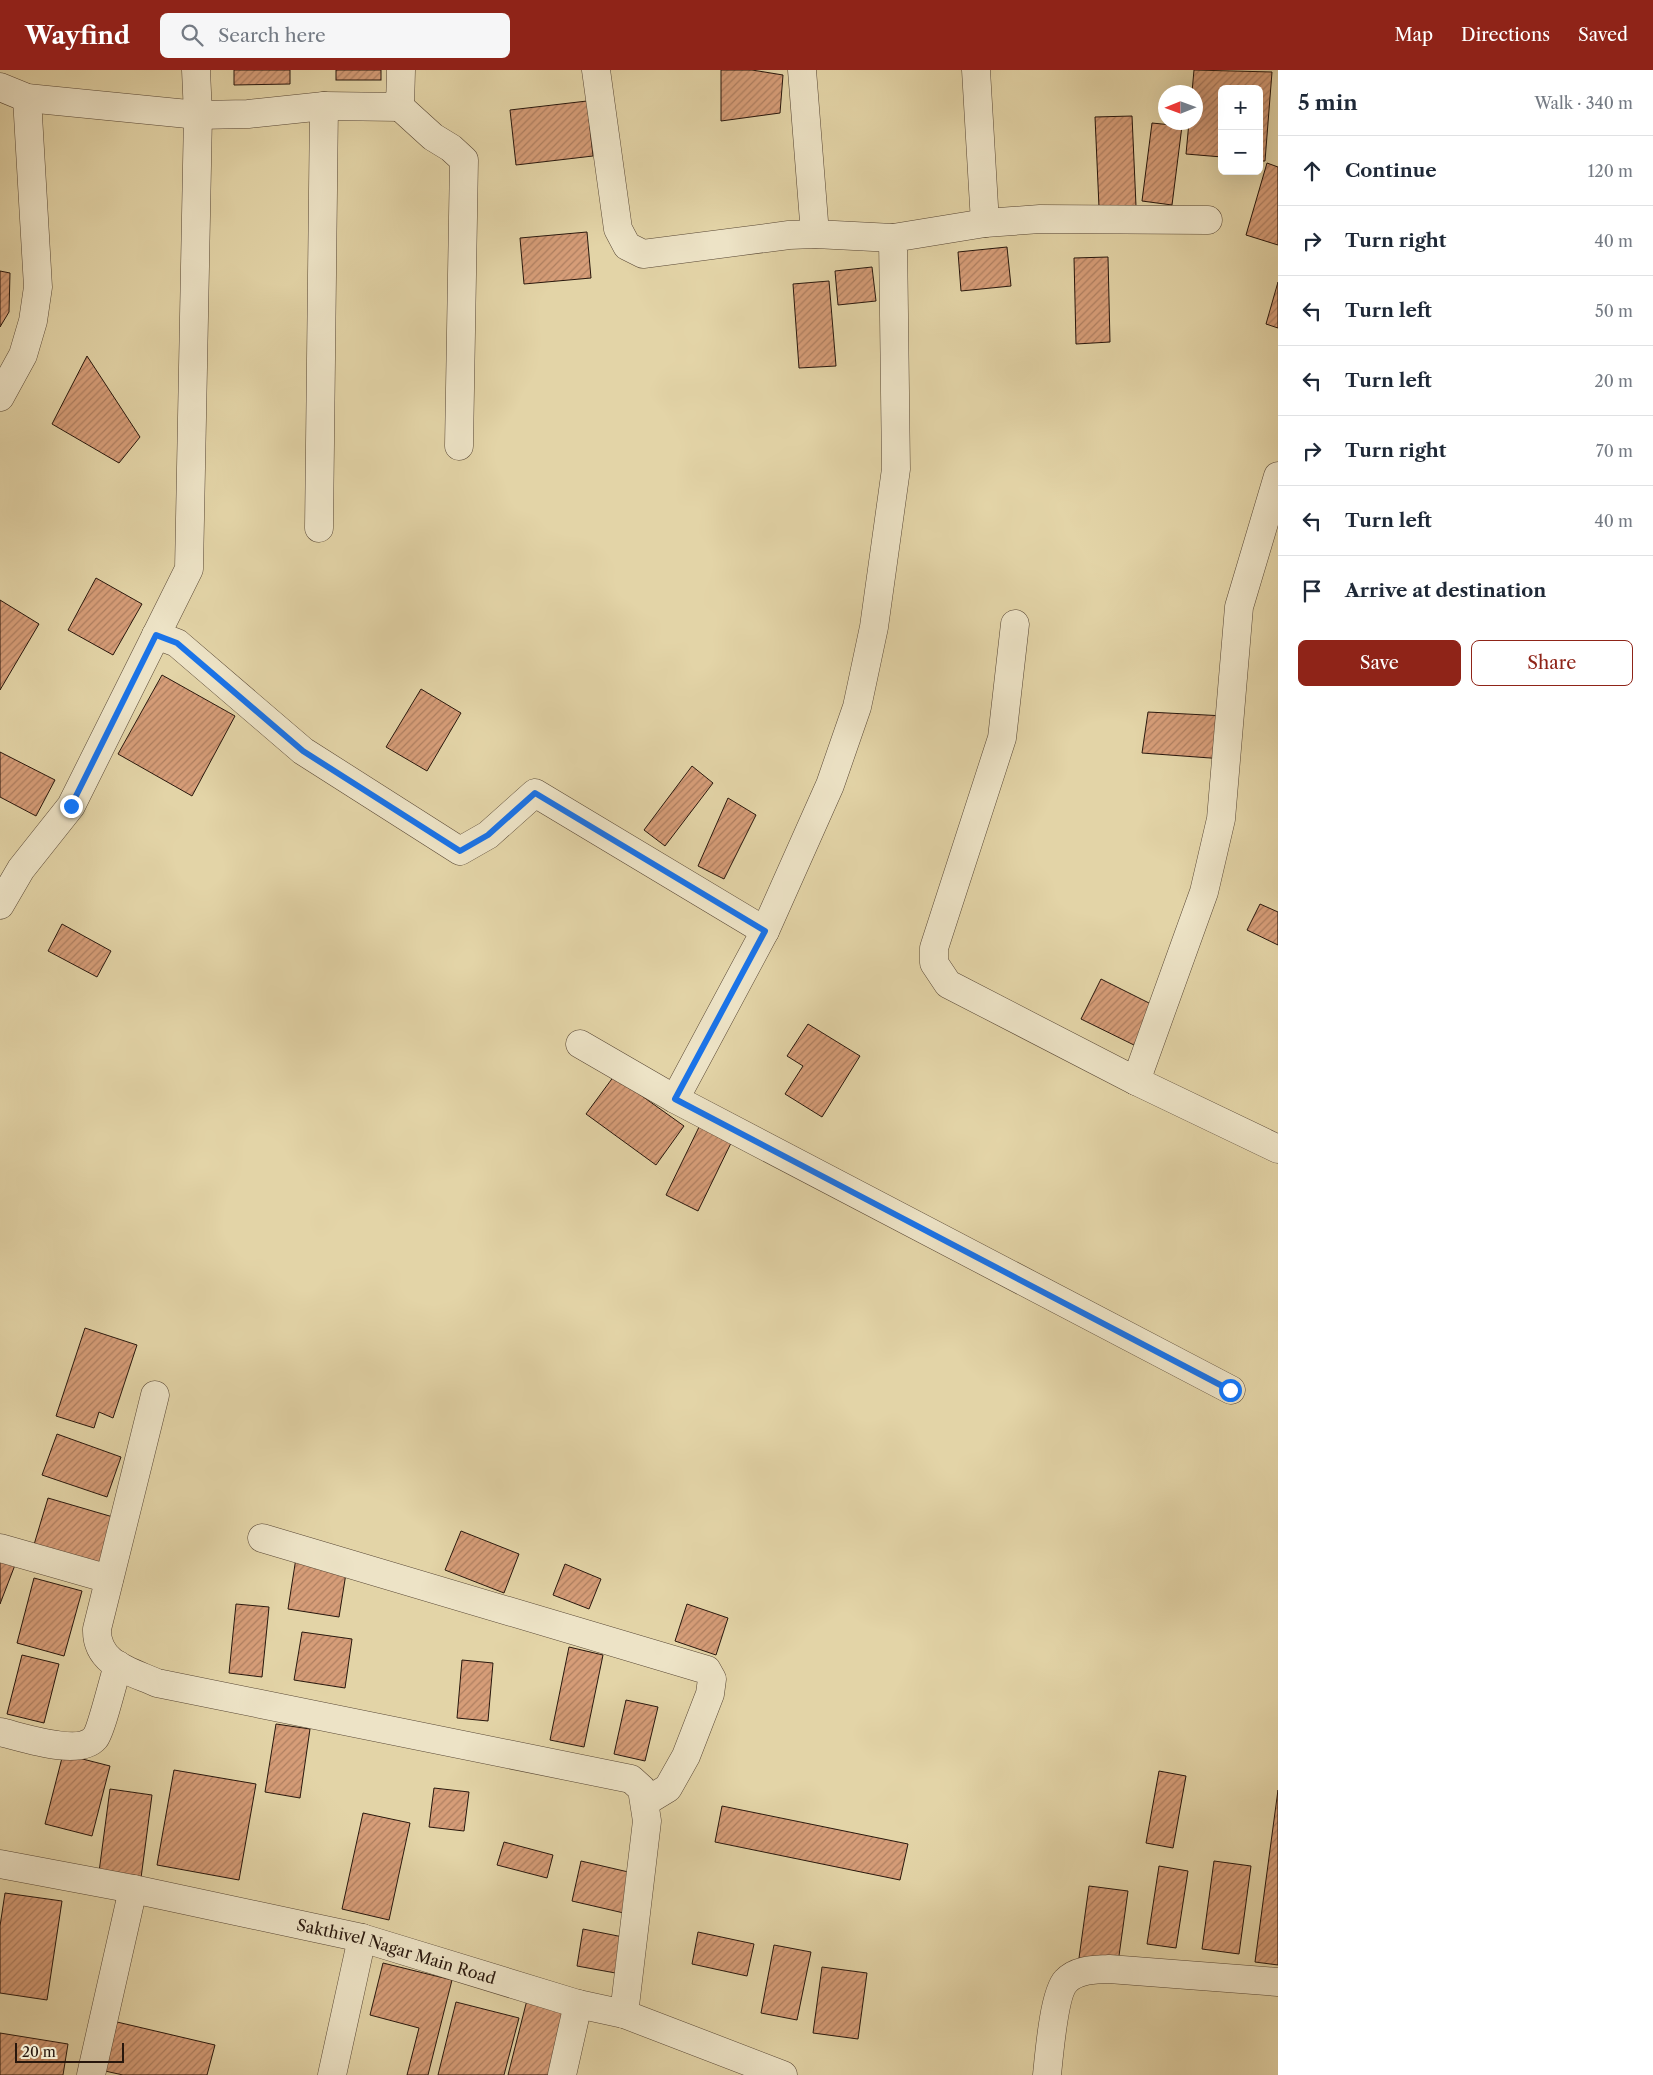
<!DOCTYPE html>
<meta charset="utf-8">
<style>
:root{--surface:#fff;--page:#f6f6f7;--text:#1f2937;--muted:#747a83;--line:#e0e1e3;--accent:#8f2418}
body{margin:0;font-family:"Libre Caslon Text",serif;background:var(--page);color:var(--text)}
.controls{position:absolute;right:15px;top:15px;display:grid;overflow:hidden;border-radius:8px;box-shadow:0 5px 20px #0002}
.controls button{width:45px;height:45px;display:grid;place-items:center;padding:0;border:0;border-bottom:1px solid var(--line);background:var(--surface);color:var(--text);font:25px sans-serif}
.compass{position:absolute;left:1158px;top:15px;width:45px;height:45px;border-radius:50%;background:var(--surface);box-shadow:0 5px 20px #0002;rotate:269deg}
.scale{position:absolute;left:15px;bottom:12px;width:109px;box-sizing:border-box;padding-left:5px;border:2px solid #28170d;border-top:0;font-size:14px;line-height:18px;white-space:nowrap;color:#28170d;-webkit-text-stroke:4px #ede3c6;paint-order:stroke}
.stop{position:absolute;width:15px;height:15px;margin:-11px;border:4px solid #1a73e8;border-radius:50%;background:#fff}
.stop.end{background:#1a73e8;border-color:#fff;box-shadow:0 1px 5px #0008}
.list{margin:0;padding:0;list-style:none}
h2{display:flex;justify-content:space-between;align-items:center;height:65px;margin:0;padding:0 20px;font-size:21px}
h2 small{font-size:16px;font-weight:400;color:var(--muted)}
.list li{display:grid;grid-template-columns:32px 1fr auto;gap:15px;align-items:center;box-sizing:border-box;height:70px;padding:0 20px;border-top:1px solid var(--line)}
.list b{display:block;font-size:19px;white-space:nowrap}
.list em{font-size:16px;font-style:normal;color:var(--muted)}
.actions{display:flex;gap:10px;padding:15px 20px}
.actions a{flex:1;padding:11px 0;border:1px solid var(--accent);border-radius:8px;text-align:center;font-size:18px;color:var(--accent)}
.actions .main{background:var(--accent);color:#fff}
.icon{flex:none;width:28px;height:28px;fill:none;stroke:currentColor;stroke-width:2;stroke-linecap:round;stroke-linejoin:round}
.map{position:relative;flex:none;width:1278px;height:2005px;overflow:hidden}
header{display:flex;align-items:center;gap:30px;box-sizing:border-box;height:70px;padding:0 25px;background:var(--accent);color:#fff}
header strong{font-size:24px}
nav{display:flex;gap:28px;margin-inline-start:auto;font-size:18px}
.search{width:350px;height:45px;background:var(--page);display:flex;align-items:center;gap:12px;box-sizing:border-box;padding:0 18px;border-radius:8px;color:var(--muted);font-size:19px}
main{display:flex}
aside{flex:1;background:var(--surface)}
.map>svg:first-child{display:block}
</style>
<header>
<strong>Wayfind</strong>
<div class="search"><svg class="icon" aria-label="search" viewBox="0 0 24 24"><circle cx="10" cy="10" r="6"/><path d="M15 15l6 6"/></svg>Search here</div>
<nav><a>Map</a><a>Directions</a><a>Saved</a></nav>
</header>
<main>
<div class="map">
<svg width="1278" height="2005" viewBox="0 0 1278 2005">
<defs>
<pattern id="building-hatch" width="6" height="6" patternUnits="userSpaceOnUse" patternTransform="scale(1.25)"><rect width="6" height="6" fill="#d69d78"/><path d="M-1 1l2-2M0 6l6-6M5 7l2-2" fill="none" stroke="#ae7f61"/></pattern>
</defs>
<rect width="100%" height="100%" fill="#e3d4a7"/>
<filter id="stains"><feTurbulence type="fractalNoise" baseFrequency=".004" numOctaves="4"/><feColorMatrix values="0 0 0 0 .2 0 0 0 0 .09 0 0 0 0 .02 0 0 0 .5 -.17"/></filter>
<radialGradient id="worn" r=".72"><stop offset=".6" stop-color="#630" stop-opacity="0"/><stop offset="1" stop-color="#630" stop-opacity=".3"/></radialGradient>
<g fill="url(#building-hatch)" stroke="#28170d">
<polygon points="234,0 290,0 290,14 234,15"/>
<rect x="336" y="0" width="45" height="10"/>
<polygon points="721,0 752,0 783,5 780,43 721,51"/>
<polygon points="1194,0 1272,2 1265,91 1259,91 1259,19 1222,19 1222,87 1186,84 1189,52 1196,52 1196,22 1192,22"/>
<polygon points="587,31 593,86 516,95 510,40"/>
<polygon points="1132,46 1136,136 1099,137 1095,47"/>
<polygon points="1152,53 1182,56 1172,135 1142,131"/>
<polygon points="1267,93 1278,97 1278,175 1246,165"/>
<polygon points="587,162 591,208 524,214 520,168"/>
<polygon points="1007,177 1011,216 961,221 958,182"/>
<polygon points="1108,187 1110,272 1076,274 1074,188"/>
<polygon points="872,197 876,231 838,235 835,201"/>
<polygon points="0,201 10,203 9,242 0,257"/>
<polygon points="829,211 836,296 799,298 793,214"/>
<polygon points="1278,212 1278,258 1266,254"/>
<polygon points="87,286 140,367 119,393 52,354"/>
<polygon points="96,508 142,534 113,585 68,560"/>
<polygon points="0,530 39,554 0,620"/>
<polygon points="162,605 235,646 192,726 118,684"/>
<polygon points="421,619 461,643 427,701 386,677"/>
<polygon points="1148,642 1225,646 1224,689 1142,683"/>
<polygon points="0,682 55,710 36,746 0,727"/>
<polygon points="692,696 713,713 665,776 644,760"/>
<polygon points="728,728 756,745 724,809 698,796"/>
<polygon points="1260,834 1278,842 1278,875 1247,860"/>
<polygon points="62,854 111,881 97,907 48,881"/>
<polygon points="1101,909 1155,936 1136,976 1081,949"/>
<polygon points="808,954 860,986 822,1047 785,1024 803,996 787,986"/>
<polygon points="614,1006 684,1056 656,1095 586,1044"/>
<polygon points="700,1055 732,1071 698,1141 666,1125"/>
<polygon points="85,1258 137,1275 113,1348 99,1342 94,1358 56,1346"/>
<polygon points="57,1364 121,1387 107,1427 42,1405"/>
<polygon points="48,1428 113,1447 99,1498 33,1478"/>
<polygon points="461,1461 519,1484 504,1523 445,1500"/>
<polygon points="296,1488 347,1497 339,1547 288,1539"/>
<polygon points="0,1490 15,1495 0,1534"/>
<polygon points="565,1494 601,1509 589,1539 553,1525"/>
<polygon points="34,1508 82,1521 64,1586 17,1573"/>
<polygon points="236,1534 269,1537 262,1607 229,1603"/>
<polygon points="687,1534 728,1548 716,1585 675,1571"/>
<polygon points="302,1562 352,1569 345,1618 294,1610"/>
<polygon points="569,1577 603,1585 584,1677 550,1670"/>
<polygon points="22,1585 59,1594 44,1653 7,1644"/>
<polygon points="462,1590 493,1593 488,1651 457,1648"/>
<polygon points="626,1630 658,1637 645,1691 614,1684"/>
<polygon points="276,1654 310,1659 300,1728 265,1722"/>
<polygon points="63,1684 110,1696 92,1766 45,1754"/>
<polygon points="174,1700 256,1714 239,1810 157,1795"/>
<polygon points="1159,1701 1186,1706 1173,1778 1146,1773"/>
<polygon points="434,1718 469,1722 464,1761 429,1757"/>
<polygon points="110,1719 152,1725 141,1808 99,1802"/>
<polygon points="1278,1720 1278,1895 1255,1892"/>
<polygon points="722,1736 908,1774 900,1810 715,1772"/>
<polygon points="363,1743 410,1753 389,1850 342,1839"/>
<polygon points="504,1772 553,1785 547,1808 497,1795"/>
<polygon points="581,1791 637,1804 628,1844 572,1831"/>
<polygon points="1214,1791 1251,1796 1239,1884 1202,1879"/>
<polygon points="1159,1796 1188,1801 1176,1878 1147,1874"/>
<polygon points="1089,1816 1128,1821 1118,1893 1079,1888"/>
<polygon points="5,1823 62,1831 47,1930 0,1923 0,1856"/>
<polygon points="583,1859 628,1868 621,1904 577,1896"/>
<polygon points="698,1862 754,1874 747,1906 692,1894"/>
<polygon points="774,1875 811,1882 797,1950 761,1943"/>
<polygon points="383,1893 452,1910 428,2005 407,2005 419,1958 370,1945"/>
<polygon points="822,1897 867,1903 858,1969 813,1963"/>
<polygon points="528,1926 574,1938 557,2005 508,2005"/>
<polygon points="456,1932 519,1948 504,2005 438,2005"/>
<polygon points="117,1952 215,1975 207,2005 123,2005 105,2001"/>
<polygon points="0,1963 68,1974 63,2005 0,2005"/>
</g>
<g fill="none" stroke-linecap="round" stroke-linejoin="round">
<g stroke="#574634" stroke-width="29">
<g id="minor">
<polyline points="596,0 618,159 627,176 643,184 789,165 815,164 893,168"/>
<polyline points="802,0 815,164"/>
<polyline points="976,0 985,153"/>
<polyline points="0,17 27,28 198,45 248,44 324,36 400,37 401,0"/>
<polyline points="400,37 433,67 451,78 464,90 459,376"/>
<polyline points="0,327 23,285 33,251 38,217 27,28"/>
<polyline points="319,458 324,36"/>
<polyline points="1015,554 1002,668 934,878 934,893 948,914 1136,1011 1278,1079"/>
<polyline points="156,565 177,573 303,681 460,781 488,765 535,723 765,861 830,715 857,637 874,557 896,399 893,168 985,153 1040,149 1208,150"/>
<polyline points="0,835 21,799 71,736 189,499 198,45 196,0"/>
<polyline points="580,974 675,1029 1231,1320"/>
<polyline points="1136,1011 1204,822 1221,749 1239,537 1278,406"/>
<polyline points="675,1029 765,861"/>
<path d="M 155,1325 L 97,1559 C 96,1594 130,1601 157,1613 L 631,1709 L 642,1719 L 647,1751 L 624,1944"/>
<polyline points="262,1468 707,1600 712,1609 710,1624 686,1686 668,1718 645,1732"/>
<polyline points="0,1478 109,1509"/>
<path d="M 0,1662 C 22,1667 79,1687 95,1668 C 101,1661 114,1608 118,1595"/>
<path id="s1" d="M 0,1794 L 133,1819 L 362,1868 L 578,1934 L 624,1944 L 783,2005"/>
<polyline points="91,2005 133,1819"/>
<polyline points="332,2005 362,1868"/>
<polyline points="562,2005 578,1934"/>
<path d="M 1047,2005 C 1049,1986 1054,1923 1066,1911 C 1077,1899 1095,1900 1109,1899 L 1278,1912"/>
</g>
</g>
<use href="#minor" stroke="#ede3c6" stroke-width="28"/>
</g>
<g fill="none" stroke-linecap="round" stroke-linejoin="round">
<polyline stroke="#1a73e8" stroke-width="6" points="71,736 156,565 177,573 303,681 460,781 488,765 535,723 765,861 675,1029 1230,1320"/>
</g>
<g text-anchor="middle" stroke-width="4" stroke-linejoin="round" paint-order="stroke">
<g font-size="16" fill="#28170d" stroke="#ede3c6">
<text dy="6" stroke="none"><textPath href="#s1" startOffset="406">Sakthivel Nagar Main Road</textPath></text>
</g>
</g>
<rect width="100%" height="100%" filter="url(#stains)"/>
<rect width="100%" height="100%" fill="url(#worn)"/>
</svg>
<div class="controls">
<button>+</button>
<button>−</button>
</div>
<svg class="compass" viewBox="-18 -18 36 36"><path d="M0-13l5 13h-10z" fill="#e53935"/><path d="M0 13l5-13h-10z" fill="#747a83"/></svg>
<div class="scale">20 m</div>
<div class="stop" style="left:1230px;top:1320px"></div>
<div class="stop end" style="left:71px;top:736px"></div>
</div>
<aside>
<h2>5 min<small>Walk · 340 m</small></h2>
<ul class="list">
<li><svg class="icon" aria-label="ahead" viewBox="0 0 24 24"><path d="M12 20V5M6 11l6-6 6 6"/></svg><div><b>Continue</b></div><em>120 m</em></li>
<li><svg class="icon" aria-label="right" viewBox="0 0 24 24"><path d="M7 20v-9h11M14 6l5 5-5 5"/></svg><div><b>Turn right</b></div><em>40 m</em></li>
<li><svg class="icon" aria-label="left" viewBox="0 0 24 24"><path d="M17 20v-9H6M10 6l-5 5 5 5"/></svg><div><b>Turn left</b></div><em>50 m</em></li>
<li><svg class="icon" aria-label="left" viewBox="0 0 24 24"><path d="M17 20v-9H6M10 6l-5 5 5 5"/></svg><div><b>Turn left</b></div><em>20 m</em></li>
<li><svg class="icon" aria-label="right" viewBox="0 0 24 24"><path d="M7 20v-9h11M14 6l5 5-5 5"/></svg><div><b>Turn right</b></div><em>70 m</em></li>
<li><svg class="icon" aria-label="left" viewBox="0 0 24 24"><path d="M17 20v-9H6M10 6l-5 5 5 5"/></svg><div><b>Turn left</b></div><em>40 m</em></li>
<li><svg class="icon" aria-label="arrive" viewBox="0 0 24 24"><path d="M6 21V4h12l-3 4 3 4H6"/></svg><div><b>Arrive at destination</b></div></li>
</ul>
<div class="actions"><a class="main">Save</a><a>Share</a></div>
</aside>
</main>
